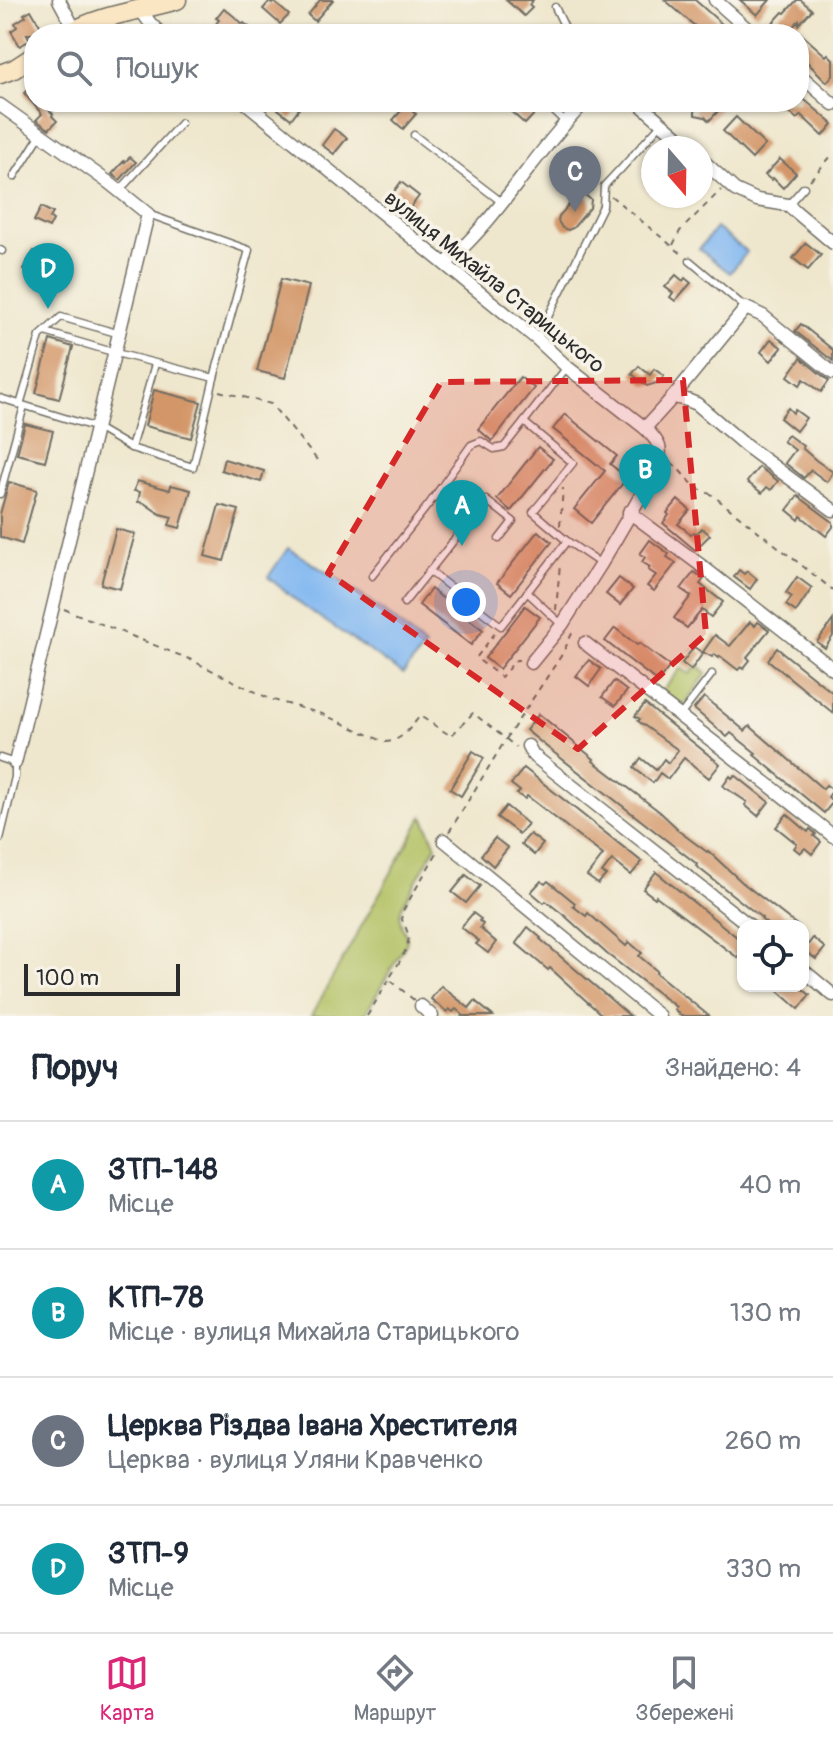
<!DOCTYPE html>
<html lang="uk">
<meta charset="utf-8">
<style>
:root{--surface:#fff;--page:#f6f6f7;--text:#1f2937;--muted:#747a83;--line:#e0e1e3;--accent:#db2777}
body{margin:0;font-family:Pangolin,sans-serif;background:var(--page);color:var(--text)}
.controls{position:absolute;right:24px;bottom:24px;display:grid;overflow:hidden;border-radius:16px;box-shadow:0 2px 6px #0004}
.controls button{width:72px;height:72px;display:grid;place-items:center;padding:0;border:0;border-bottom:2px solid var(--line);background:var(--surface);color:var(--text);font:40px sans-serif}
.compass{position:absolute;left:641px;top:136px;width:72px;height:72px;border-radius:50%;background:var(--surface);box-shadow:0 2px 6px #0004;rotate:160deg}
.scale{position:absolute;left:24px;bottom:20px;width:156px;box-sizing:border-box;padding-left:8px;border:4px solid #2b2b2b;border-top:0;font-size:22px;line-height:28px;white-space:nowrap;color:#2b2b2b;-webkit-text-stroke:6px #f7f3e8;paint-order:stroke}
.you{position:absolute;left:466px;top:602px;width:28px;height:28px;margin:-20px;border:6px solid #fff;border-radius:50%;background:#1a73e8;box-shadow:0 0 0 12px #1a73e833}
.badge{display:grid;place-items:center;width:52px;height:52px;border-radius:50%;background:var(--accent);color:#fff;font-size:26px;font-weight:700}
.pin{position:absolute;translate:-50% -66px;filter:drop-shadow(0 2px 4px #0008)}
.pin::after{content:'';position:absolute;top:42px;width:28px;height:24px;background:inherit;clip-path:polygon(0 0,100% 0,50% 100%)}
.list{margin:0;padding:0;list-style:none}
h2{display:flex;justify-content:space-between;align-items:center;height:104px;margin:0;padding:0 32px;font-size:34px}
h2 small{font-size:26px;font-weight:400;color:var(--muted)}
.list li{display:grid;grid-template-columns:52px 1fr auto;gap:24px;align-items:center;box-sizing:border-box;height:128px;padding:0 32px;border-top:2px solid var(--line)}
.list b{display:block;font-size:30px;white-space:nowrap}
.list p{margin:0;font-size:26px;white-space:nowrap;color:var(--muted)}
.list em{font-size:26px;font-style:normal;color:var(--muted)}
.icon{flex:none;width:44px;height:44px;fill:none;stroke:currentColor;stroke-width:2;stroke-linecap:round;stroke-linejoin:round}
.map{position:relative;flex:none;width:833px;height:1016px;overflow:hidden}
.search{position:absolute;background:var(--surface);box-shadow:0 2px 6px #0004;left:24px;right:24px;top:24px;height:88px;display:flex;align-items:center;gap:20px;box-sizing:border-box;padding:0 28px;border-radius:32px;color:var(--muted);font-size:30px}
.sheet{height:616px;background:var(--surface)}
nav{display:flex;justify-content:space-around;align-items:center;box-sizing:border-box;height:112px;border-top:2px solid var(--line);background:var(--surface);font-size:22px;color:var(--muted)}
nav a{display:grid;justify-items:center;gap:4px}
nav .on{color:var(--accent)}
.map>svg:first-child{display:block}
</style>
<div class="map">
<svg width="833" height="1016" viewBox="0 0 833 1016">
<rect width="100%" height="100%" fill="#f7f3e8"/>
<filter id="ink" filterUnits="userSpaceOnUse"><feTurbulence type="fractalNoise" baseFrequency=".0125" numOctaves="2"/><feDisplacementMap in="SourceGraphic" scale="16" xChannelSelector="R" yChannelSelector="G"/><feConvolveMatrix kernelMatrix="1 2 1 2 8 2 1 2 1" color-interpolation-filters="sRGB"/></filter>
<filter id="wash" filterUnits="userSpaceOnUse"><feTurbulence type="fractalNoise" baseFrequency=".006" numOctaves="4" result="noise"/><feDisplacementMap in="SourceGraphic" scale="32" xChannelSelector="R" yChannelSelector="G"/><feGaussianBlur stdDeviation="1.8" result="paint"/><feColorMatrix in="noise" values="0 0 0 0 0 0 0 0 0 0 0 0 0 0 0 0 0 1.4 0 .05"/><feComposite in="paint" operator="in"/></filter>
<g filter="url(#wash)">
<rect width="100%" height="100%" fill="#efe7cd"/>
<g fill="#b2c163" stroke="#6e7647" stroke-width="2">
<polygon points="698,665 707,673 682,708 678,709 659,695 681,668 690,674"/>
<path d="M 423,816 L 436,846 L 402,906 C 395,926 406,925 407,942 L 364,1016 L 311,1016 Z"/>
</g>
<g fill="#82b8f1" stroke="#56728e" stroke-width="2">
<polygon points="716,228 747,252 730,273 699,249"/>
<path d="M 288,548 C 335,578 385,607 425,647 L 403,674 L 303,606 L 268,577 Z"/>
</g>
<g id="blocks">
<g fill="#d39668">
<polygon points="320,0 333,0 315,21 308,15"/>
<polygon points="506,0 533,0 529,5 532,8 524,16"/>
<polygon points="665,0 695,0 733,34 704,34"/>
<polygon points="740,0 770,0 757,15"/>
<polygon points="797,0 801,0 812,10 799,24 799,20 786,34 776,34 769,27 783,12 785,13"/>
<polygon points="269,2 272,4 274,2 289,15 280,24 263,9"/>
<polygon points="224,8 243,24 244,23 258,34 243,34 233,27 231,29 228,27 222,34 208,34 219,20 216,18"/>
<polygon points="31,10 45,34 27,34 30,40 20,46 11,31 17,27 15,23 26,16 24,14"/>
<polygon points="799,32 826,56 828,54 833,59 833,75 827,82 799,54"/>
<polygon points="34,85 34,102 41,102 53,114 52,116 57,121 49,129 36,120 42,114 24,93"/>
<polygon points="799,95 833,124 823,136 801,115 797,119 777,102 799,102"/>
<polygon points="284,102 304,102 291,119 278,109"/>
<polygon points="513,102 531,102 539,109 525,124 507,108"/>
<polygon points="701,102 715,102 721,108 709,121 705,117 695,115 695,109"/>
<polygon points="406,105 408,107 413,107 413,112 416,114 403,129 393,120"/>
<polygon points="736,117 765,145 752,159 723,131"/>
<polygon points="334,129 347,138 334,154 322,145"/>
<polygon points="130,157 136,162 120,180 112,174 124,161 125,162"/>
<polygon points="780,159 796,173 783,188 773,178 771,180 765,175"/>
<polygon points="401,182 419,196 408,211 390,197"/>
<polygon points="584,194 591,200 590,208 573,228 568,230 562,228 558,221 559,216 577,196"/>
<polygon points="41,207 53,213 50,218 53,220 49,228 34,221"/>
<polygon points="806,243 821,255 808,270 793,258"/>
<polygon points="34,251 51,260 42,278 24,269"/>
<polygon points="676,275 683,281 685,278 691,283 675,301 670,297 673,293 665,287"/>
<polygon points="281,279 309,286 285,378 257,371"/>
<polygon points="801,324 833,350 833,361 795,331"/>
<polygon points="771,339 782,348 771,361 761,352"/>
<polygon points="50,340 73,347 59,399 36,393"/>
<polygon points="801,358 829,381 821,392 804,379 800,385 788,376"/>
<polygon points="639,366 650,375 654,369 664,376 660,382 647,386 632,374"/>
<polygon points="520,377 534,388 492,441 478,429"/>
<polygon points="154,390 201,402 191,438 145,426"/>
<polygon points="788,408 793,413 795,410 806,418 796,431 780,418"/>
<polygon points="565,414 617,456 610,464 627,478 591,523 574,509 605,471 553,429"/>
<polygon points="25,424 53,431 45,461 17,454"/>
<polygon points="788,435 803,446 802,448 817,461 833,472 827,482 811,470 804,478 785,463 795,450 783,441"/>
<polygon points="538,447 553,459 511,511 497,499"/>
<polygon points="224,459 264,471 261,482 221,470"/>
<polygon points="759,467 778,481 771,490 767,487 762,493 747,482"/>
<polygon points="137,481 170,490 171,485 191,490 180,528 169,525 172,517 160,514 144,503 138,502 140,492 134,491"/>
<polygon points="9,482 37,490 22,544 0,537 0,514"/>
<polygon points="798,496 833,522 833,527 826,536 801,516 799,520 787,510"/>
<polygon points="678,500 690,510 678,524 691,534 694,532 696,534 702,528 710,535 695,550 663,523 669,515 667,513"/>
<polygon points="219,505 239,510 224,561 205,556"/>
<polygon points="116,529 135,534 120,589 101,584"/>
<polygon points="538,531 552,542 511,594 497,583"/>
<polygon points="650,540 669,554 667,557 676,563 654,591 647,586 656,575 648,570 650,567 642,562 645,557 640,554"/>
<polygon points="739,570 744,574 747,571 757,579 750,589 734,577"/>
<polygon points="694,572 704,579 700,584 723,602 711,617 702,610 687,628 674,618 691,596 681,589"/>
<polygon points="797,577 812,588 796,612 786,605 792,597 786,593"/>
<polygon points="619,578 633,589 620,605 606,594"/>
<polygon points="431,589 483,630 471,645 419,605"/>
<polygon points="525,606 540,617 499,669 485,658"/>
<polygon points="833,620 833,636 825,648 817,642"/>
<polygon points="750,622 755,626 758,622 769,630 747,657 750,660 743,669 741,667 738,670 720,656 719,658 714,654 712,657 703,652 715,635 730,646"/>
<polygon points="615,628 637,645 639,643 670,666 658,682 605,641"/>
<polygon points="694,647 703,653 691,670 682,663"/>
<polygon points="777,648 833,693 833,713 768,660"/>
<polygon points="589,660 601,669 589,686 576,676"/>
<polygon points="614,681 627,691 615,706 602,697"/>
<polygon points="704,697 745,731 750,726 823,789 826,785 833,790 828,797 833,802 824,813 754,755 756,753 731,733 727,737 694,709"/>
<polygon points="645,704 720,764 709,778 684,758 668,779 660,773 653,783 634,768 641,758 656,770 664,759 668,763 678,750 638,721 640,719 635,716"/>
<polygon points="539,714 594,759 593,761 660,812 677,828 676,829 707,852 708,851 743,883 798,926 769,926 761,919 762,918 696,866 697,864 548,748 526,730"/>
<polygon points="473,751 484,758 461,796 450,789"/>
<polygon points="524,768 642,862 631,875 612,860 602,873 606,875 598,884 587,876 603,855 527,796 525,799 517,794 520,791 511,784"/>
<polygon points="735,775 769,802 758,816 745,805 747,802 723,786 730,776 732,778"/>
<polygon points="506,806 528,824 519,834 497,817"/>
<polygon points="787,814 808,832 810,829 816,834 814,836 821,842 812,854 805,848 800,853 794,848 797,844 776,827"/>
<polygon points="530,834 543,844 534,855 521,844"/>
<polygon points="495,838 508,848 493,866 481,855"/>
<polygon points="656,872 743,942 743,951 738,958 656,896 655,898 643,889"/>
<polygon points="466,875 480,886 466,903 452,892"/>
<polygon points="541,881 545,884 548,881 575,903 573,906 586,916 588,913 626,946 629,942 642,953 639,956 657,971 656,973 709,1016 681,1016 674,1010 676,1007 607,954 565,916 546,901 544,903 531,892"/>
<polygon points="473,913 481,919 479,921 483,924 480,928 496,942 488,953 476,944 479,941 461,927"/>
<polygon points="528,927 541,938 540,939 630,1016 603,1016 550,968 548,970 516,943"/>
<polygon points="813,938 825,948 816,959 804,950"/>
<polygon points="441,986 469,1008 475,1001 493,1016 462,1016 463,1015 456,1009 453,1012 449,1009 447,1012 431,999"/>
<polygon points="773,986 799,986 810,995 799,1009"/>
</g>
</g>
</g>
<g filter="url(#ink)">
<use href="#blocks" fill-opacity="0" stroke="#706d64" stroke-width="2"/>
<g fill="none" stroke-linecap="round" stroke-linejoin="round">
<g stroke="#706d64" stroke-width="9">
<g id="lane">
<polyline points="555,7 568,34"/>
<polyline points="544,102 565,122"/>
<polyline points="414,135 503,203"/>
<polyline points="620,170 661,124"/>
<polyline points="14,177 41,134"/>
<polyline points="119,191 181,123"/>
<polyline points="788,205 804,187"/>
<polyline points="0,250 2,251"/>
<polyline points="690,261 746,308"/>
<polyline points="45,332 116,353 214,378"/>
<polyline points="537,339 603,206 604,186 618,171"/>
<polyline points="0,398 97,428 131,448 155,364"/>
<polyline points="20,405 40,336 61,317 120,334"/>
<polyline points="131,448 193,467 214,378 249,250 148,214"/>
<polyline points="0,494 24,406"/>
<polyline points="567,541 601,564"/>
<polyline points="429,571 501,626 567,541 533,512 573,463 524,422 567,367"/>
<polyline points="372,576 429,504 471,445 481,441 494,449 504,447 524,422"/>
<polyline points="527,592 562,625"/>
<polyline points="404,603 486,500 513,521 499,539"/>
<polyline points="679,717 712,674"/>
<polyline points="0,758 15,763 15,777 0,839"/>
</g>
</g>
<g stroke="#706d64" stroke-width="15">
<g id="street">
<polyline points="59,0 75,30"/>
<polyline points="715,0 753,34"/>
<polyline points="140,9 150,23 161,34"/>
<polyline points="799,74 833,104"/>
<path d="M 245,102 L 537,339 L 567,367 L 645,428 C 660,443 663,448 657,468 L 601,564 L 562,625 L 531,663"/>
<path d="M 638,102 C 655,118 673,132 690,148"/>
<path d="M 0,105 L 108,182 L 148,214 C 105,397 58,580 15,763"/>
<polyline points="701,159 735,190 757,200 788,205 833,243"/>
<path d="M 445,264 C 500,217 534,153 585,102"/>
<polyline points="673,397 746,308 763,316 833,373"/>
<polyline points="645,428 673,397 687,400 697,404 746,446 833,510"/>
<polyline points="629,512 699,564 833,669"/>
<path d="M 585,643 C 668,708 752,770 833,836"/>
<polyline points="528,746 533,755 538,759 750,926"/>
<polyline points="444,840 659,1016"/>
<polyline points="803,970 833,995"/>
<polyline points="421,1006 432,1016"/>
</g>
</g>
<g stroke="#706d64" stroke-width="21">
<g id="secondary">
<path d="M 68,34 C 101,14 141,11 177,0"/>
<polyline points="0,74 14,69 34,56"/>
</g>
</g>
<g stroke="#706d64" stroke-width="2" stroke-dasharray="6 6" stroke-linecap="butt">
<polyline points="810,180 833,154"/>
<polyline points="611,196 683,255"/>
<polyline points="673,245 680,231 721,190"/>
<polyline points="219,391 271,404 318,461"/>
<path d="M 671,462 C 686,475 691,488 711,494 L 833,590"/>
<polyline points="560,526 563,488"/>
<path d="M 64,609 L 189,659 L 270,699 L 322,714 L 385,742 C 401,742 411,727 420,716 L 451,736 L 473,713 L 516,747"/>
<polyline points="556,610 560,564"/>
<polyline points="495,633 476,658 501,677 516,660 519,660"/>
<polyline points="449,832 506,739 563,653 574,629"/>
<path d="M 414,1000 L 389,979 C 395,969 412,945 408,934 C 406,926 402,923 401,914 L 438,851"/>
<polyline points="367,1016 389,980"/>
</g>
<use href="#lane" stroke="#fff" stroke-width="6"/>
<use href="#street" stroke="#fff" stroke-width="12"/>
<use href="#secondary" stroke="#fbe6c4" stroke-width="18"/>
</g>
</g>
<path fill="#d62828" fill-opacity="0.2" stroke="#d62828" stroke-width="6" stroke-dasharray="16 10" stroke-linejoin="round" d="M 683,380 L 706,634 L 578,749 L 328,573 L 441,382 Z"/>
<g text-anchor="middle" stroke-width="7" stroke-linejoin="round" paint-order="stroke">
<g font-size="22" fill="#2b2b2b" stroke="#f7f3e8">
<text transform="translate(495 281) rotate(39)" y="8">вулиця Михайла Старицького</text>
</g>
</g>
</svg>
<div class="controls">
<button><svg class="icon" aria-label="locate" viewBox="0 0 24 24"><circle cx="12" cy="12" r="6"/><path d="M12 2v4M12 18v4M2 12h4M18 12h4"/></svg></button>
</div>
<svg class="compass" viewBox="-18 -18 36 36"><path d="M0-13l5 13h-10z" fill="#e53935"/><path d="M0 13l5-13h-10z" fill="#747a83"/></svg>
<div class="scale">100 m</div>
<div class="you"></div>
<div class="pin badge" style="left:462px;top:546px;background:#0f9aa8">A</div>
<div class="pin badge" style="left:645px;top:510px;background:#0f9aa8">B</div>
<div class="pin badge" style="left:575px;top:212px;background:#6b7280">C</div>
<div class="pin badge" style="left:48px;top:309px;background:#0f9aa8">D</div>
<div class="search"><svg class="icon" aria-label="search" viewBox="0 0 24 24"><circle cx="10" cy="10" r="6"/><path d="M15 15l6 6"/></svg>Пошук</div>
</div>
<section class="sheet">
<h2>Поруч<small>Знайдено: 4</small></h2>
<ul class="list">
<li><span class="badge" style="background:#0f9aa8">A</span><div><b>ЗТП-148</b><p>Місце</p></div><em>40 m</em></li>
<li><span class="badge" style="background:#0f9aa8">B</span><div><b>КТП-78</b><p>Місце · вулиця Михайла Старицького</p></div><em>130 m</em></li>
<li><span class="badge" style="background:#6b7280">C</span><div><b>Церква Різдва Івана Хрестителя</b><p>Церква · вулиця Уляни Кравченко</p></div><em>260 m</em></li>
<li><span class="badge" style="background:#0f9aa8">D</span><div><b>ЗТП-9</b><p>Місце</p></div><em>330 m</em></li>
</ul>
</section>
<nav>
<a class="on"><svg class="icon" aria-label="map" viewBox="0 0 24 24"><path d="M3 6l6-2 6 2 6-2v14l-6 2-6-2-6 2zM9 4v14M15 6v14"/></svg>Карта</a>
<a><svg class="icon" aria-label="directions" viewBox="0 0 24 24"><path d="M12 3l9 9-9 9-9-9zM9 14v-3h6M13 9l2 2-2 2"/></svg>Маршрут</a>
<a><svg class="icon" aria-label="saved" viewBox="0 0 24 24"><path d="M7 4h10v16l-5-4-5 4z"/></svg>Збережені</a>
</nav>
